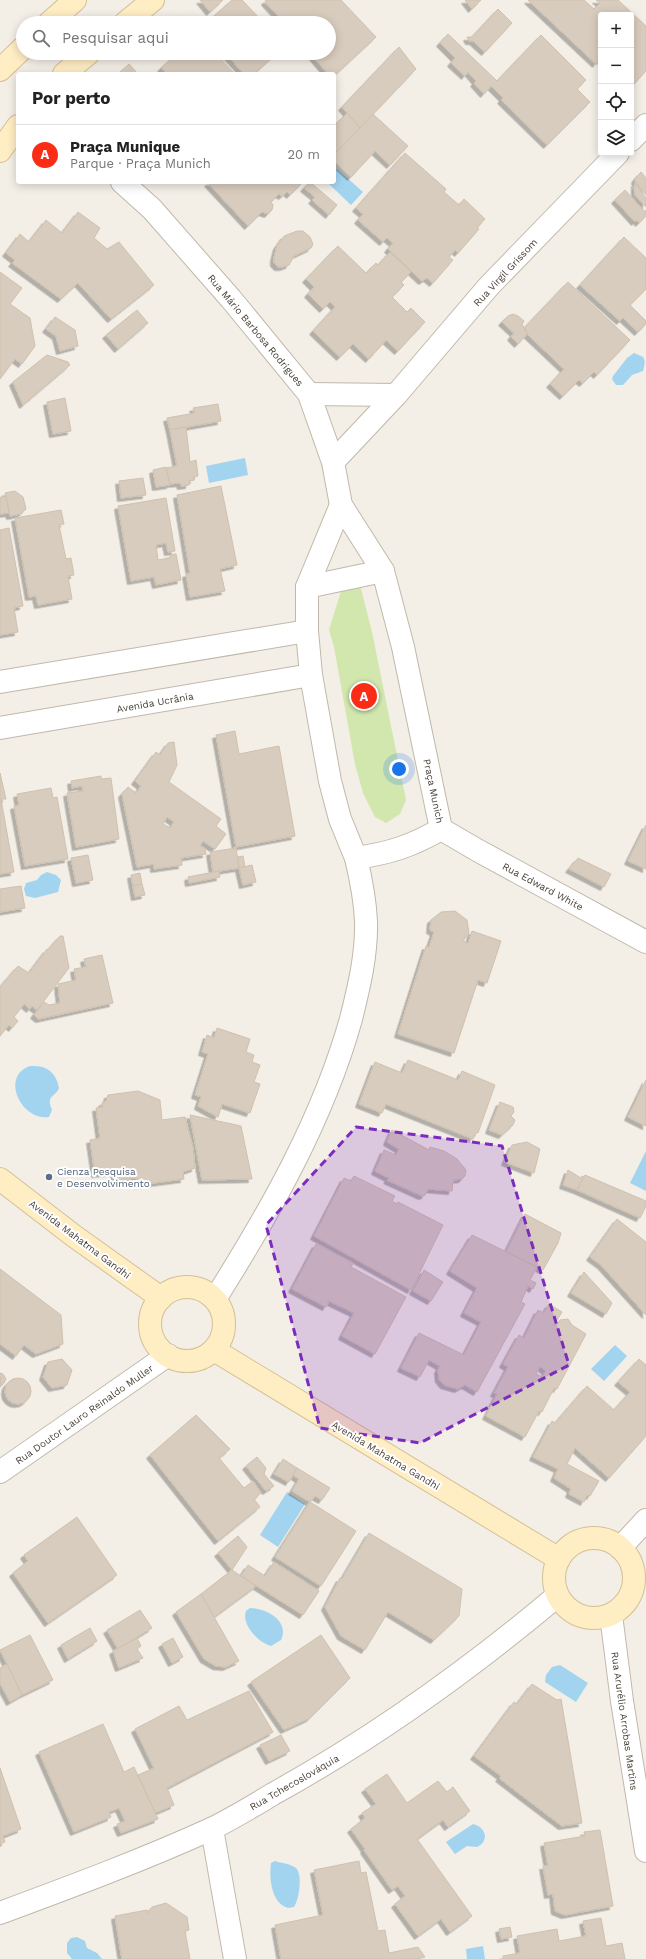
<!DOCTYPE html>
<html lang="pt">
<meta charset="utf-8">
<style>
:root{--surface:#fff;--page:#f2f2f2;--text:#222;--muted:#767676;--line:#e0e0e0;--accent:#fa2c16}
body{margin:0;font-family:"Work Sans",sans-serif;background:var(--page);color:var(--text)}
.controls{position:absolute;right:12px;top:12px;display:grid;overflow:hidden;border-radius:4px;box-shadow:0 2px 10px #0003}
.controls button{width:36px;height:36px;display:grid;place-items:center;padding:0;border:0;border-bottom:1px solid var(--line);background:var(--surface);color:var(--text);font:20px sans-serif}
.you{position:absolute;left:399px;top:769px;width:14px;height:14px;margin:-10px;border:3px solid #fff;border-radius:50%;background:#1a73e8;box-shadow:0 0 0 6px #1a73e833}
.badge{display:grid;place-items:center;width:26px;height:26px;border-radius:50%;background:var(--accent);color:#fff;font-size:13px;font-weight:700}
.pin{position:absolute;translate:-50% -50%;border:2px solid #fff;box-shadow:0 1px 4px #0006}
.list{margin:0;padding:0;list-style:none}
h2{display:flex;justify-content:space-between;align-items:center;height:52px;margin:0;padding:0 16px;font-size:17px}
h2 small{font-size:13px;font-weight:400;color:var(--muted)}
.list li{display:grid;grid-template-columns:26px 1fr auto;gap:12px;align-items:center;box-sizing:border-box;height:60px;padding:0 16px;border-top:1px solid var(--line)}
.list b{display:block;font-size:15px;white-space:nowrap}
.list p{margin:0;font-size:13px;white-space:nowrap;color:var(--muted)}
.list em{font-size:13px;font-style:normal;color:var(--muted)}
.icon{flex:none;width:22px;height:22px;fill:none;stroke:currentColor;stroke-width:2;stroke-linecap:round;stroke-linejoin:round}
.map{position:relative;flex:none;width:646px;height:1959px;overflow:hidden}
.search{position:absolute;background:var(--surface);box-shadow:0 2px 10px #0003;left:16px;top:16px;width:320px;height:44px;display:flex;align-items:center;gap:10px;box-sizing:border-box;padding:0 14px;border-radius:22px;color:var(--muted);font-size:15px}
.panel{position:absolute;background:var(--surface);box-shadow:0 2px 10px #0003;left:16px;top:72px;width:320px;height:112px;border-radius:4px}
.map>svg:first-child{display:block}
</style>
<div class="map">
<svg width="646" height="1959" viewBox="0 0 646 1959">
<defs>
<filter id="shadow"><feDropShadow dx="-3.5" dy="3.5" stdDeviation="0" flood-color="#0004"/></filter>
</defs>
<rect width="100%" height="100%" fill="#f3eee6"/>
<polygon fill="#d1e7ae" points="359,581 372,632 406,800 400,814 386,823 375,817 363,793 355,764 334,647 329,630 341,591 352,583"/>
<g fill="#a2d4f0">
<polygon points="337,169 363,192 351,205 327,182 334,182 334,172"/>
<polygon points="634,353 643,357 645,362 643,371 632,375 623,385 616,385 612,379 613,376 627,358"/>
<polygon points="245,458 248,475 209,483 206,466"/>
<polygon points="47,872 56,875 61,880 58,892 35,898 26,896 24,889 26,883 37,880 41,875"/>
<path d="M 30,1066 C 47,1065 56,1072 59,1088 C 54,1099 46,1094 52,1110 L 49,1117 C 21,1121 0,1076 30,1066 Z"/>
<polygon points="646,1151 646,1191 630,1183"/>
<polygon points="615,1345 627,1356 604,1381 591,1369"/>
<polygon points="287,1492 305,1504 278,1547 260,1535"/>
<path d="M 250,1608 C 266,1608 290,1621 281,1640 L 271,1646 C 259,1643 241,1625 246,1611 Z"/>
<polygon points="560,1665 588,1683 576,1702 545,1682 546,1675 552,1667"/>
<path d="M 473,1824 C 486,1827 490,1841 477,1847 L 467,1846 L 455,1854 L 446,1842 Z"/>
<path d="M 275,1861 C 281,1863 291,1864 296,1868 C 303,1875 299,1900 294,1907 L 288,1908 C 271,1903 269,1878 271,1863 Z"/>
<polygon points="77,1937 85,1941 87,1948 97,1953 102,1959 72,1959 67,1953 67,1943 71,1938"/>
<polygon points="483,1946 485,1959 467,1959 466,1949"/>
</g>
<g fill="#d8ccbe" stroke="#cfc1ae" fill-rule="evenodd" filter="url(#shadow)">
<polygon points="200,0 223,0 210,12"/>
<polygon points="232,0 242,0 264,23 206,23"/>
<polygon points="266,0 341,0 376,37 334,76 334,74 328,74 310,53 329,53 329,23 275,23 280,18 265,2"/>
<polygon points="465,0 481,0 472,9"/>
<polygon points="528,0 584,0 594,9 600,3 596,0 618,0 646,26 646,71 631,87 631,15 601,15 601,61 599,60 596,64"/>
<polygon points="498,9 512,23 485,52 473,41 469,41 467,37 472,37"/>
<polygon points="181,16 187,23 173,23"/>
<polygon points="448,34 497,81 541,35 586,80 577,89 590,102 547,145 501,100 503,98 491,86 484,94 474,83 476,81 468,72 465,76 451,63 455,58 440,43"/>
<polygon points="399,47 416,69 360,128 342,107"/>
<polygon points="170,53 215,53 235,74 167,74 161,68 173,57"/>
<polygon points="225,53 277,53 254,74 244,74"/>
<polygon points="129,64 138,74 118,74"/>
<polygon points="347,113 360,128 337,152 334,149 334,126"/>
<polygon points="373,114 408,146 390,165 375,151 351,177 334,161 334,155"/>
<polygon points="405,153 446,189 444,192 459,205 464,199 485,219 477,228 479,229 458,253 455,250 449,257 453,260 433,283 427,278 422,281 388,249 393,243 387,238 383,242 358,220 363,214 356,208"/>
<polygon points="641,172 646,178 646,195 635,181 636,178"/>
<polygon points="210,182 303,182 290,195 287,192 282,196 279,194 271,202 273,205 272,210 268,214 262,212 248,226 208,183"/>
<polygon points="310,182 337,205 329,215 312,200 315,197 304,188"/>
<polygon points="635,183 646,198 646,207 635,195"/>
<polygon points="625,190 645,212 646,210 646,216 639,223 637,220 635,222 615,200"/>
<polygon points="78,212 100,228 94,238 107,249 119,242 154,285 111,319 78,283 61,299 12,263 15,260 6,253 20,234 29,242 46,220 62,233"/>
<polygon points="297,231 303,231 310,237 313,244 311,248 294,256 289,265 283,267 278,267 274,263 274,258 277,246 284,236"/>
<polygon points="624,237 646,258 646,289 630,305 646,321 646,324 638,332 623,318 620,321 580,285"/>
<polygon points="338,246 366,273 376,263 378,265 390,252 411,272 401,282 404,285 392,297 407,312 411,308 425,322 398,351 386,340 369,359 353,344 340,357 313,331 335,307 330,302 323,309 308,294 314,287 306,279"/>
<polygon points="0,272 22,288 10,304 30,318 35,346 22,364 15,359 0,379"/>
<polygon points="568,282 630,340 597,375 594,372 583,383 579,380 563,396 550,384 564,369 527,334 525,327"/>
<polygon points="137,310 148,323 118,349 106,335"/>
<polygon points="513,314 518,316 524,321 522,324 527,334 518,344 511,337 514,333 502,322 508,316"/>
<polygon points="55,317 75,330 78,346 60,351 56,336 46,329"/>
<polygon points="47,355 68,362 70,365 23,405 13,382"/>
<polygon points="65,398 71,431 53,434 47,402"/>
<polygon points="218,404 221,421 170,430 167,418 195,413 193,408"/>
<polygon points="186,427 190,462 196,460 198,476 193,477 194,480 189,481 189,485 181,486 180,483 169,484 166,468 177,466 170,430"/>
<polygon points="166,467 170,485 156,487 153,470"/>
<polygon points="143,478 146,495 121,498 119,481"/>
<polygon points="221,486 237,565 220,569 225,591 190,597 186,574 190,573 177,495"/>
<polygon points="15,491 23,497 26,509 21,514 10,516 5,493"/>
<polygon points="6,496 9,513 0,514 0,498"/>
<polygon points="166,498 175,551 168,552 166,543 156,545 158,560 170,558 170,555 176,554 181,580 156,585 154,577 131,581 118,506"/>
<polygon points="61,510 64,524 59,525 66,559 71,558 74,575 68,576 72,599 38,605 36,596 29,597 15,518"/>
<polygon points="9,528 23,606 14,608 18,632 0,635 0,530"/>
<polygon points="235,731 239,754 279,746 295,836 236,847 216,735"/>
<path d="M 174,742 L 177,765 L 169,782 L 221,819 L 216,826 L 226,834 L 215,849 L 203,841 L 200,846 L 205,849 L 206,854 L 181,858 L 182,865 L 154,869 L 154,864 L 137,867 L 122,794 L 128,787 L 136,793 L 141,786 L 135,781 L 156,752 L 160,755 L 168,743 ZM 167,817 L 174,822 L 170,828 L 163,824 Z"/>
<polygon points="0,773 6,799 1,799 14,872 0,874"/>
<polygon points="101,776 101,779 111,778 119,839 76,847 67,793 83,791 82,786 72,788 71,781"/>
<polygon points="51,788 53,798 57,797 68,859 25,866 14,806 19,805 17,794"/>
<polygon points="646,825 646,869 628,861"/>
<polygon points="236,848 239,868 213,872 210,852"/>
<polygon points="88,855 93,880 76,883 71,858"/>
<polygon points="243,856 245,867 239,868 238,857"/>
<polygon points="578,858 611,874 604,887 569,869"/>
<polygon points="252,865 256,882 243,885 239,868"/>
<polygon points="219,871 220,877 189,883 188,877"/>
<polygon points="140,873 142,884 133,886 131,875"/>
<polygon points="142,884 145,895 135,897 133,886"/>
<polygon points="21,886 25,908 0,912 0,889"/>
<polygon points="455,911 467,920 469,933 463,941 468,943 472,931 501,941 487,983 478,980 454,1053 398,1034 426,946 429,947 434,932 430,930 431,920 441,912"/>
<polygon points="60,936 63,936 69,968 37,1010 32,1006 30,1009 24,1004 14,1017 18,1021 12,1028 9,1025 0,1036 0,987 18,966 29,973 47,949 48,950"/>
<polygon points="102,955 113,1003 39,1019 34,1015 44,1002 49,1005 60,1003 58,984 76,980 74,969 86,967 84,959"/>
<polygon points="217,1028 250,1039 246,1052 254,1055 252,1062 260,1065 254,1082 260,1084 250,1113 222,1104 218,1117 198,1106 201,1097 195,1095 208,1054 202,1052 207,1035 214,1038"/>
<polygon points="408,1060 458,1080 462,1071 495,1085 478,1133 476,1132 473,1139 386,1104 382,1113 359,1104 375,1062 402,1073"/>
<polygon points="646,1080 646,1126 628,1117"/>
<polygon points="138,1091 160,1100 162,1120 185,1117 193,1148 195,1168 183,1172 184,1179 138,1185 137,1178 115,1180 114,1172 95,1174 90,1140 100,1138 96,1108 103,1107 102,1103 106,1101 108,1095"/>
<polygon points="500,1102 513,1107 514,1112 511,1116 515,1120 513,1125 502,1135 489,1130"/>
<polygon points="190,1115 241,1126 252,1179 202,1180"/>
<polygon points="392,1130 429,1150 430,1147 444,1151 457,1159 466,1170 465,1176 462,1179 453,1180 452,1191 428,1189 425,1195 422,1196 387,1180 389,1178 375,1171 384,1150 396,1155 399,1149 387,1142"/>
<polygon points="527,1142 540,1149 534,1173 505,1162 512,1145"/>
<polygon points="568,1170 581,1178 582,1176 584,1177 577,1190 563,1185"/>
<polygon points="585,1175 646,1201 646,1206 640,1218 577,1190"/>
<polygon points="354,1176 395,1196 392,1201 397,1204 398,1202 443,1225 411,1290 314,1236 344,1178 351,1181"/>
<polygon points="525,1214 561,1233 558,1243 543,1270 506,1252"/>
<polygon points="617,1219 646,1242 646,1315 601,1265 590,1257"/>
<polygon points="472,1235 537,1267 530,1280 536,1283 533,1289 528,1286 521,1302 525,1304 477,1392 465,1385 458,1389 444,1385 439,1379 438,1370 440,1366 429,1360 420,1377 401,1368 419,1333 464,1355 481,1322 464,1313 477,1288 450,1271"/>
<polygon points="316,1244 353,1263 351,1267 406,1297 375,1354 342,1336 354,1313 329,1301 326,1307 292,1289"/>
<polygon points="0,1269 61,1315 63,1344 36,1354 24,1345 16,1356 0,1344"/>
<polygon points="424,1270 443,1282 431,1301 413,1291"/>
<polygon points="584,1272 612,1303 606,1314 571,1293"/>
<path d="M 549,1304 L 562,1312 L 554,1325 L 556,1326 L 560,1320 L 568,1319 L 572,1325 L 586,1334 L 557,1389 L 554,1388 L 542,1412 L 539,1411 L 525,1437 L 486,1416 L 497,1394 L 494,1393 L 508,1367 L 503,1364 L 519,1335 L 524,1338 L 538,1310 L 544,1313 ZM 541,1367 L 546,1371 L 542,1377 L 536,1374 L 539,1368 Z"/>
<polygon points="62,1359 72,1370 67,1385 52,1388 43,1377 48,1362"/>
<polygon points="639,1359 646,1365 646,1436 609,1478 575,1448 567,1464 599,1481 590,1496 587,1495 584,1502 569,1494 571,1489 554,1478 558,1469 533,1457 552,1421 555,1423 587,1386 614,1410 630,1392 618,1382"/>
<polygon points="0,1373 3,1374 6,1379 4,1383 1,1386"/>
<circle cx="18" cy="1391" r="13"/>
<polygon points="196,1415 230,1449 219,1458 244,1488 253,1481 261,1493 254,1499 260,1507 218,1541 150,1455"/>
<polygon points="257,1457 266,1468 264,1474 274,1486 266,1491 246,1466"/>
<polygon points="283,1459 297,1468 289,1482 274,1474"/>
<polygon points="297,1468 330,1488 322,1500 315,1496 310,1502 292,1491 299,1479 293,1475"/>
<polygon points="310,1502 356,1531 321,1586 275,1557"/>
<polygon points="77,1517 117,1575 48,1623 13,1573 28,1561 24,1555"/>
<polygon points="369,1533 462,1589 459,1616 434,1640 388,1612 365,1650 341,1636 325,1607 340,1578 342,1579"/>
<polygon points="238,1536 247,1547 232,1570 218,1553"/>
<polygon points="274,1562 319,1591 303,1615 241,1576 248,1565 265,1576"/>
<polygon points="232,1570 256,1586 214,1617 201,1594"/>
<polygon points="201,1594 239,1661 226,1667 216,1666 204,1659 176,1612"/>
<polygon points="140,1610 152,1628 118,1649 107,1630"/>
<polygon points="90,1628 97,1641 68,1659 61,1645"/>
<polygon points="30,1635 53,1680 22,1695 0,1650"/>
<polygon points="321,1635 350,1678 310,1718 284,1730 251,1682"/>
<polygon points="137,1638 141,1646 137,1649 143,1658 119,1668 113,1651"/>
<polygon points="173,1638 183,1657 172,1663 162,1644"/>
<polygon points="7,1664 22,1695 10,1702 0,1683 0,1668"/>
<polygon points="532,1684 557,1700 561,1699 582,1823 562,1826 521,1795 499,1778 501,1776 474,1756 514,1702 517,1704"/>
<polygon points="249,1691 273,1732 167,1788 174,1805 155,1813 138,1775 154,1768 135,1729 179,1706 187,1720"/>
<polygon points="103,1724 124,1772 134,1767 158,1819 121,1833 117,1824 125,1821 119,1808 109,1812 111,1817 74,1832 39,1752"/>
<polygon points="281,1735 290,1751 269,1761 260,1745"/>
<polygon points="0,1768 21,1829 3,1836 5,1842 0,1844"/>
<polygon points="387,1774 407,1803 438,1781 447,1792 453,1787 470,1811 448,1827 443,1820 417,1839 472,1916 450,1932 441,1919 418,1936 395,1904 405,1896 398,1886 392,1890 364,1850 365,1849 351,1829 365,1818 362,1813 376,1804 365,1789"/>
<polygon points="600,1830 613,1906 565,1915 555,1911 553,1894 548,1895 543,1866 548,1866 544,1843 585,1836 584,1832"/>
<polygon points="359,1861 361,1873 366,1872 378,1931 385,1930 389,1953 418,1947 425,1957 417,1959 281,1959 275,1925 323,1915 314,1870"/>
<polygon points="166,1903 187,1917 189,1930 185,1931 190,1959 122,1959 115,1916 147,1910 147,1913 152,1907"/>
<polygon points="601,1918 606,1946 622,1943 625,1959 503,1959 503,1956 520,1953 517,1936 557,1929 559,1941 586,1936 583,1921"/>
<polygon points="510,1927 512,1937 501,1939 499,1929"/>
</g>
<g fill="none" stroke-linecap="round" stroke-linejoin="round">
<g stroke="#c1b8ab" stroke-width="24">
<g id="street">
<polyline points="631,140 646,125"/>
<polyline points="122,182 152,209 231,299 309,394 333,462 341,505 383,571 403,647 441,829"/>
<polyline points="309,394 396,395"/>
<polyline points="333,462 396,395 489,286 618,153"/>
<path d="M 341,505 L 307,587 L 307,631 L 311,675 L 330,781 L 340,819 L 356,858 C 390,853 412,846 441,829"/>
<polyline points="307,587 383,571"/>
<polyline points="0,682 307,631"/>
<polyline points="0,728 311,675"/>
<polyline points="441,829 477,850 646,942"/>
<path d="M 215,1299 C 270,1212 323,1119 351,1019 C 359,987 367,954 366,921 C 365,899 361,879 356,858"/>
<polyline points="0,1472 168,1355"/>
<polyline points="620,1548 646,1520"/>
<polyline points="611,1615 622,1701 646,1851"/>
<polyline points="212,1829 235,1959"/>
<path d="M 0,1913 C 70,1887 143,1860 211,1829 C 232,1819 253,1806 273,1794 C 374,1738 469,1670 557,1596"/>
</g>
</g>
<g stroke="#d3c095" stroke-width="24">
<g id="secondary">
<polyline points="49,23 75,0"/>
<polyline points="125,23 153,0"/>
<polyline points="0,70 23,48"/>
<polyline points="64,74 89,53"/>
<polyline points="0,151 18,126"/>
<polyline points="0,1179 74,1236 161,1298"/>
<circle cx="187" cy="1324" r="37"/>
<polyline points="214,1350 559,1559"/>
<circle cx="594" cy="1578" r="40"/>
</g>
</g>
<use href="#street" stroke="#fff" stroke-width="22"/>
<use href="#secondary" stroke="#ffedc4" stroke-width="22"/>
</g>
<path fill="#7b2cbf" fill-opacity="0.2" stroke="#7b2cbf" stroke-width="3" stroke-dasharray="8 5" stroke-linejoin="round" d="M 356,1127 L 502,1146 L 569,1365 L 420,1443 L 320,1428 L 266,1225 Z"/>
<circle fill="#5c6f8a" stroke="#fff" stroke-width="1.5" cx="49" cy="1177" r="4"/>
<g text-anchor="middle" stroke-width="4" stroke-linejoin="round" paint-order="stroke">
<g font-size="10" fill="#463e35" stroke="#fff">
<text transform="translate(505 272) rotate(-47)" y="4">Rua Virgil Grissom</text>
<text transform="translate(256 330) rotate(50)" y="4">Rua Mário Barbosa Rodrigues</text>
<text transform="translate(155 702) rotate(-10)" y="4">Avenida Ucrânia</text>
<text transform="translate(434 791) rotate(78)" y="4">Praça Munich</text>
<text transform="translate(543 886) rotate(28)" y="4">Rua Edward White</text>
<text transform="translate(80 1239) rotate(37)" y="4">Avenida Mahatma Gandhi</text>
<text transform="translate(84 1414) rotate(-35)" y="4">Rua Doutor Lauro Reinaldo Muller</text>
<text transform="translate(386 1455) rotate(31)" y="4">Avenida Mahatma Gandhi</text>
<text transform="translate(625 1721) rotate(82)" y="4">Rua Arurélio Arrobas Martins</text>
<text transform="translate(294 1782) rotate(-30)" y="4">Rua Tchecoslováquia</text>
</g>
<g font-size="10" fill="#4e5e75" stroke="#fff" text-anchor="start">
<text x="57" y="1175">Cienza Pesquisa<tspan x="57" dy="12">e Desenvolvimento</tspan></text>
</g>
</g>
</svg>
<div class="controls">
<button>+</button>
<button>−</button>
<button><svg class="icon" aria-label="locate" viewBox="0 0 24 24"><circle cx="12" cy="12" r="6"/><path d="M12 2v4M12 18v4M2 12h4M18 12h4"/></svg></button>
<button><svg class="icon" aria-label="layers" viewBox="0 0 24 24"><path d="M12 4l9 5-9 5-9-5zM3 14l9 5 9-5"/></svg></button>
</div>
<div class="you"></div>
<div class="pin badge" style="left:364px;top:696px">A</div>
<div class="search"><svg class="icon" aria-label="search" viewBox="0 0 24 24"><circle cx="10" cy="10" r="6"/><path d="M15 15l6 6"/></svg>Pesquisar aqui</div>
<section class="panel">
<h2>Por perto<small></small></h2>
<ul class="list">
<li><span class="badge">A</span><div><b>Praça Munique</b><p>Parque · Praça Munich</p></div><em>20 m</em></li>
</ul>
</section>
</div>
